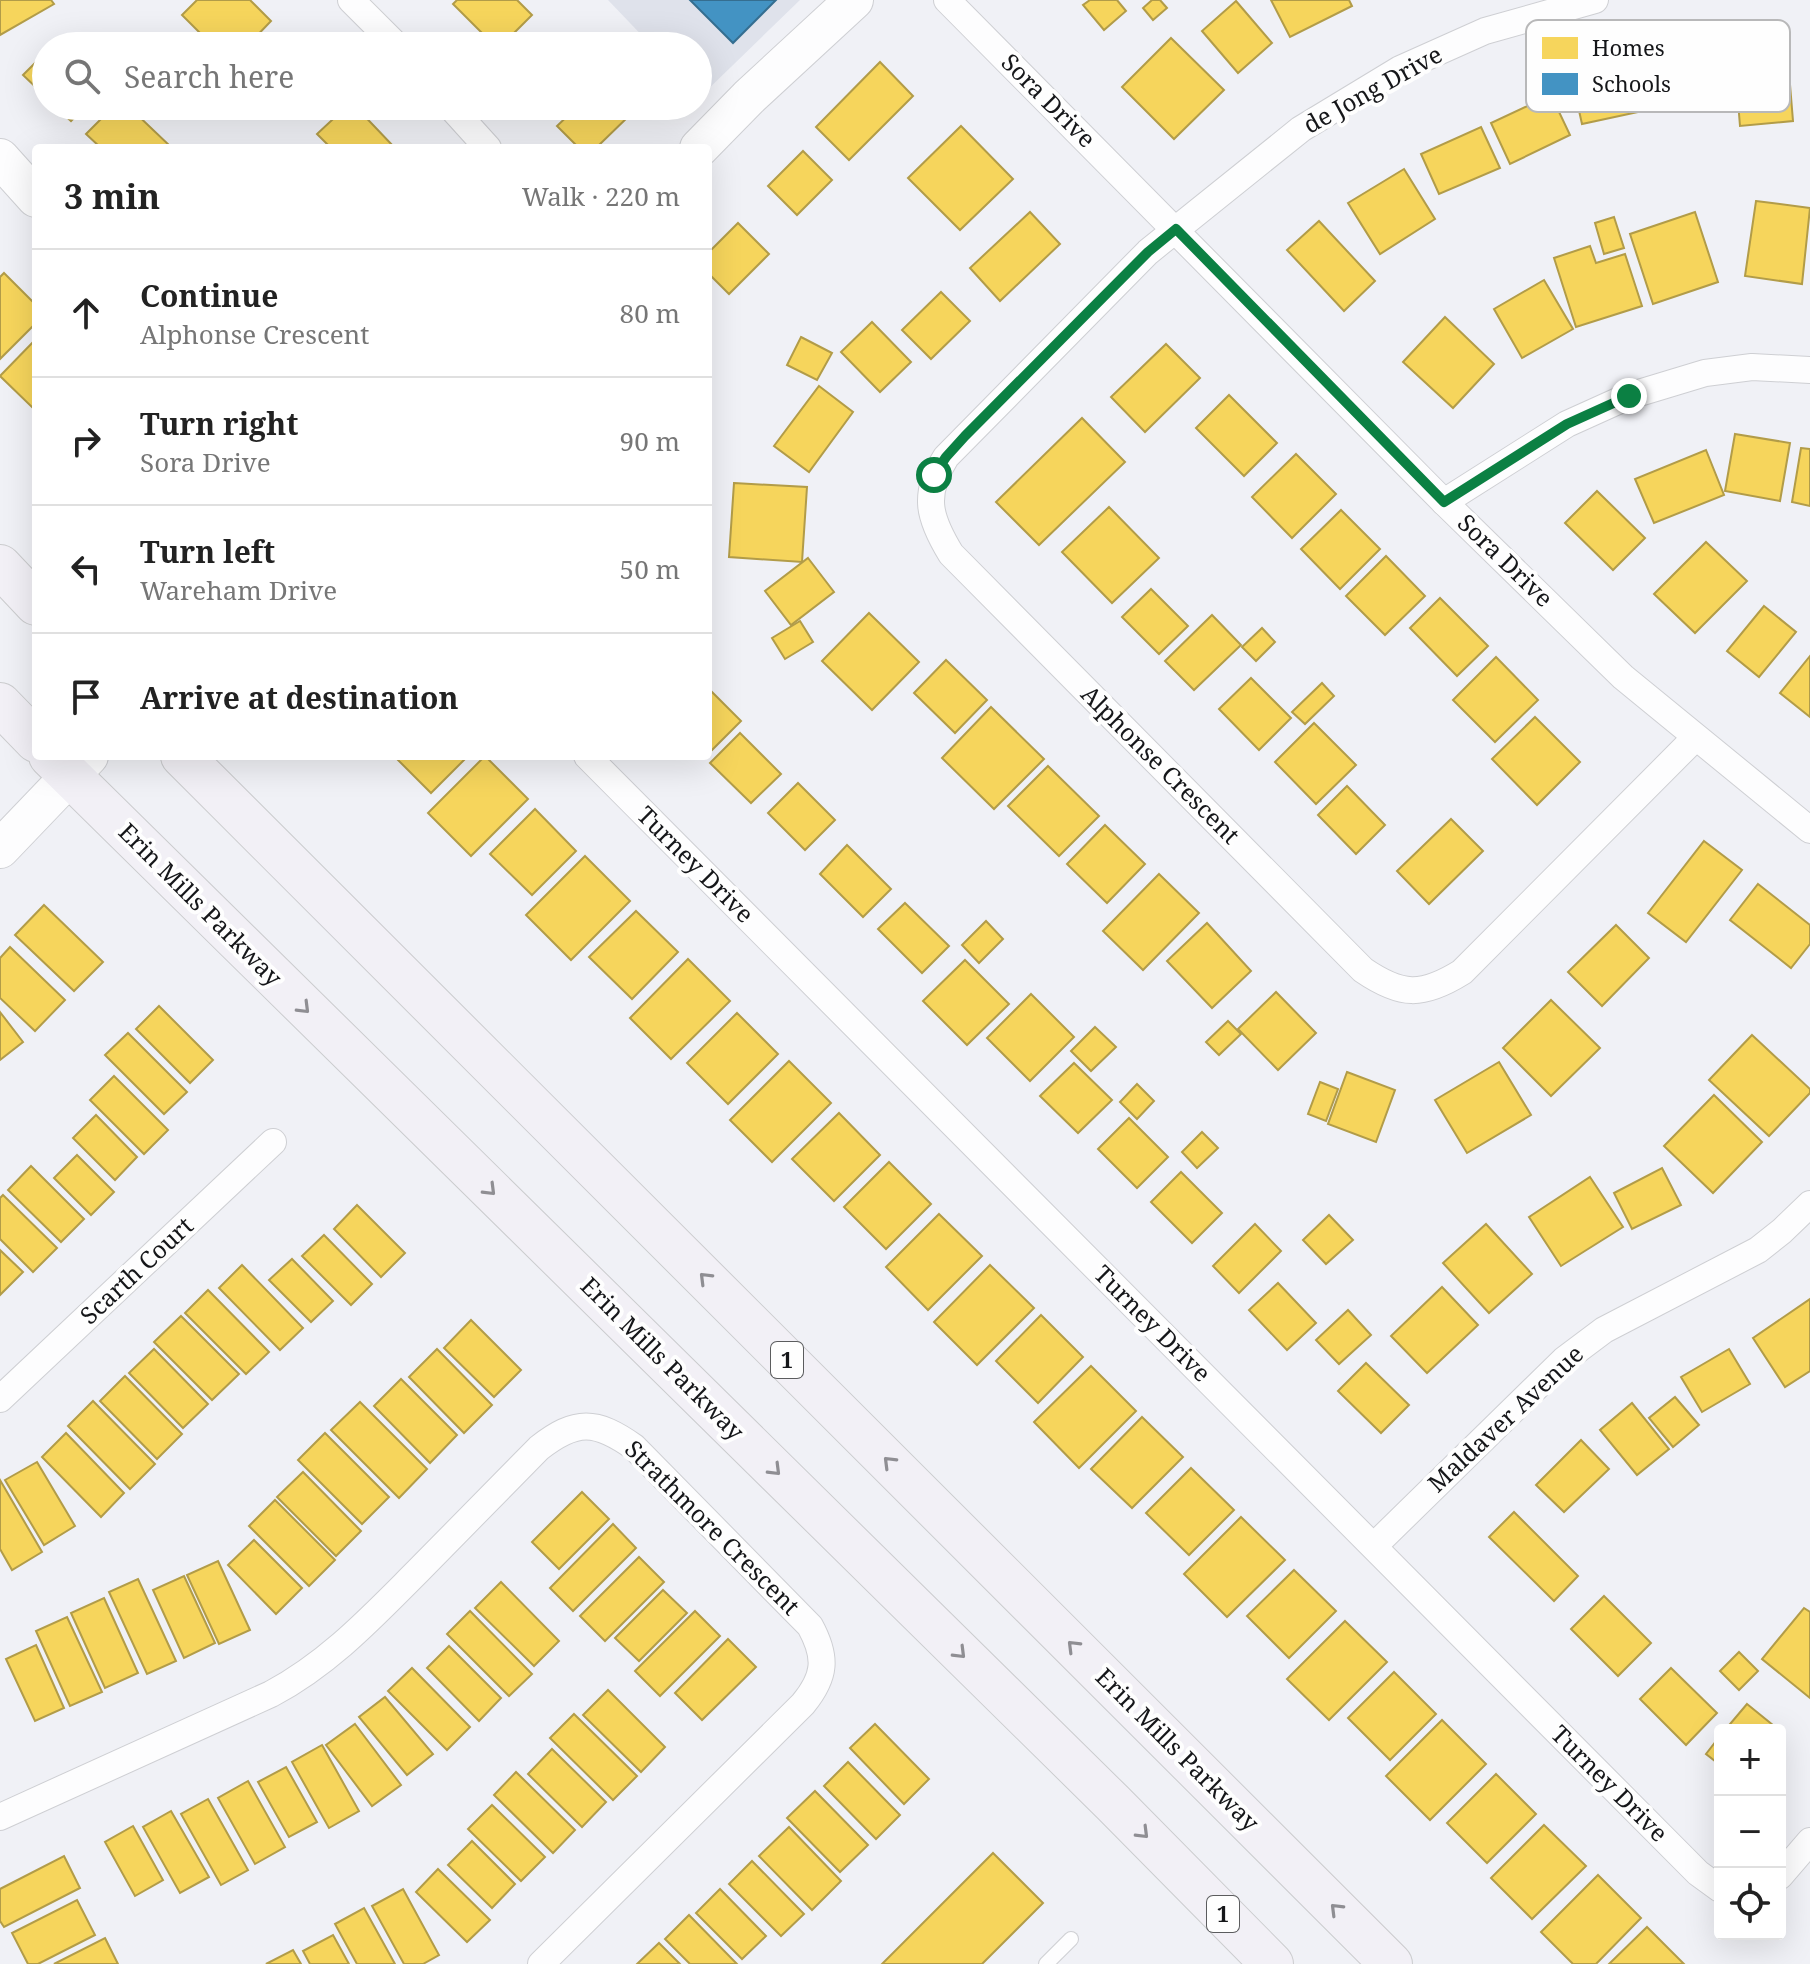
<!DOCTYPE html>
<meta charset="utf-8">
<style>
:root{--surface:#fff;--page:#f6f6f6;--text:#222;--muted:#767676;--line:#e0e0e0}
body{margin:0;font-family:"Noto Serif",serif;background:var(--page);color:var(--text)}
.controls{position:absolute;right:24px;bottom:24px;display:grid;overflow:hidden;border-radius:8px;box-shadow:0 8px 32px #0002}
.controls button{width:72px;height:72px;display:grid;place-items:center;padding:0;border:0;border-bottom:2px solid var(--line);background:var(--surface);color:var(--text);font:40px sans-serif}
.stop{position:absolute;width:24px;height:24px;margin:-18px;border:6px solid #0b8043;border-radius:50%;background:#fff}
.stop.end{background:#0b8043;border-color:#fff;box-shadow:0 2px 8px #0008}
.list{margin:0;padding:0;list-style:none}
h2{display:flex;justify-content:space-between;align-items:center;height:104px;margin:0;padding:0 32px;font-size:34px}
h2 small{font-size:26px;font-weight:400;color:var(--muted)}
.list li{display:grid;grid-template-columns:52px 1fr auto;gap:24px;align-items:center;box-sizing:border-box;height:128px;padding:0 32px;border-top:2px solid var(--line)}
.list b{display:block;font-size:30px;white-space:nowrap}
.list p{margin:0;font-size:26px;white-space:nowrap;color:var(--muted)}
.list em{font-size:26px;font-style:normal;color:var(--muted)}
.icon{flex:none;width:44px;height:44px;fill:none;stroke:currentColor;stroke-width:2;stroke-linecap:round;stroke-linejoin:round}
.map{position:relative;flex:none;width:1810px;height:1964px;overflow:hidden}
.search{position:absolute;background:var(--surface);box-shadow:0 8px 32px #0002;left:32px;top:32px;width:680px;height:88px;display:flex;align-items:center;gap:20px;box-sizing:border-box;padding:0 28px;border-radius:44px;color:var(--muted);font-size:30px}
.panel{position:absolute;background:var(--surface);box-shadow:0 8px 32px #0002;left:32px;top:144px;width:680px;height:616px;border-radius:8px}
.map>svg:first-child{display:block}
</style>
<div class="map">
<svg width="1810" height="1964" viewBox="0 0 1810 1964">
<rect width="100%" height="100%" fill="#f0f1f6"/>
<polygon fill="#dfe2eb" points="608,0 800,0 700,97 698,95 698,46 652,46"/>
<g fill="#f6d55c" stroke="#b29c48" stroke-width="2">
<polygon points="0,0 51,0 54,4 0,35"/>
<polygon points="197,0 250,0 271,21 247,46 213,46 182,15"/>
<polygon points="457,0 517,0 532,15 501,46 495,46 453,4"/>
<polygon points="1090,0 1117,0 1126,11 1104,30 1083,5"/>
<polygon points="1152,0 1160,0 1167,8 1153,20 1143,8"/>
<polygon points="1271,0 1349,0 1352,6 1290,37"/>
<polygon points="1236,1 1272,43 1238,73 1202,31"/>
<polygon points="1171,38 1224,90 1174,139 1122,87"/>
<polygon points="1787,48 1793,121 1740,126 1734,52"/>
<polygon points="46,52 46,97 23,75"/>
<polygon points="880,62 913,96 849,160 816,127"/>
<polygon points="1642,63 1652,109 1582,124 1572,79"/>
<polygon points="1551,95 1570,135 1510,164 1491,123"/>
<polygon points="55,106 86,106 71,121"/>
<polygon points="114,106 128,106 170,146 101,148 86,134"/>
<polygon points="347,106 355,106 395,148 331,148 317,134"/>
<polygon points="578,106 626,106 633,112 596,148 579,148 557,126"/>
<polygon points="961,126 1013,179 960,230 908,178"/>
<polygon points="1481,127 1500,168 1439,194 1421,154"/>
<polygon points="803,151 832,180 797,215 768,186"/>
<polygon points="1404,169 1435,219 1380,254 1348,203"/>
<polygon points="1756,201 1810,208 1802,284 1745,276"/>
<polygon points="1030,212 1060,244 1000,301 970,268"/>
<polygon points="1695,212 1718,282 1653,304 1630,234"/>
<polygon points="1614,217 1624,248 1604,254 1595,223"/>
<polygon points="1319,221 1375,281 1344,311 1287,250"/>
<polygon points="738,223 769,254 729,294 708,273 708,253"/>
<polygon points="1590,246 1596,263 1625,254 1642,306 1576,327 1554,258"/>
<polygon points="4,273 36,305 36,323 0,359 0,277"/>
<polygon points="1544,280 1573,329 1522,358 1494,309"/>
<polygon points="941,292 970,321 931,359 902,330"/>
<polygon points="1445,317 1494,364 1453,408 1403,362"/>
<polygon points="872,322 911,362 880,392 841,352"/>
<polygon points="801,337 832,353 817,380 787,365"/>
<polygon points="36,339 36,411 0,376"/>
<polygon points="1166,344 1200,378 1145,432 1111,397"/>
<polygon points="819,386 853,412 809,472 774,446"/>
<polygon points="1229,395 1277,443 1244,476 1196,428"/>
<polygon points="1082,418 1125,462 1039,545 996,502"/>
<polygon points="1735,434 1790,443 1780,501 1725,491"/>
<polygon points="1801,448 1810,449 1810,506 1792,502"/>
<polygon points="1706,450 1724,495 1654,523 1635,479"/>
<polygon points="1296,454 1336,494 1292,538 1252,497"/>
<polygon points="734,483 807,487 802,562 729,557"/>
<polygon points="1597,491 1645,538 1613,570 1565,523"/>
<polygon points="1109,507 1159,558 1112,603 1062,552"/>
<polygon points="1341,510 1380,549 1340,589 1301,549"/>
<polygon points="1706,542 1747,581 1695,633 1654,594"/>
<polygon points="1386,556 1425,596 1385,635 1346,596"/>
<polygon points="808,558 834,592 791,625 765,591"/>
<polygon points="1151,589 1188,626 1159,654 1122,617"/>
<polygon points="1440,598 1488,646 1457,676 1410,628"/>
<polygon points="1764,606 1796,632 1759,677 1727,651"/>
<polygon points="869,613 919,662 872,710 822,661"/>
<polygon points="1212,615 1241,645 1194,690 1165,661"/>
<polygon points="800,621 813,642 785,659 772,638"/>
<polygon points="1262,628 1275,642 1256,661 1242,647"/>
<polygon points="1810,656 1810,717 1780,693"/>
<polygon points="1496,657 1538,700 1495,742 1453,700"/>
<polygon points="946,660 987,700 955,733 914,693"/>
<polygon points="1251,678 1291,718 1259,750 1219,709"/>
<polygon points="1322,683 1334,696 1305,724 1292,712"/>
<polygon points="708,688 741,721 708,754"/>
<polygon points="991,707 1044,759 994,809 942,758"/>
<polygon points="1535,717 1580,762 1537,805 1492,759"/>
<polygon points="1314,723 1356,765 1316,804 1275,762"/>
<polygon points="740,733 781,774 751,803 710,763"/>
<polygon points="394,756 468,756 431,793"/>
<polygon points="485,756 528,799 471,856 428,813"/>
<polygon points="1048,766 1099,816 1059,856 1008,806"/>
<polygon points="798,783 835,820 805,850 768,813"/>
<polygon points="1347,786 1385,825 1356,854 1318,815"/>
<polygon points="535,809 576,851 532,895 490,854"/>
<polygon points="1451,819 1483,851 1429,904 1397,871"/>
<polygon points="1105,825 1145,864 1107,903 1067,864"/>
<polygon points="1704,841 1742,870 1686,942 1648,913"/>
<polygon points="847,845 891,889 863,917 820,874"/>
<polygon points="585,856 630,901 571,960 526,915"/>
<polygon points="1159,874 1199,913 1143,970 1103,931"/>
<polygon points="1758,884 1810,925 1810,944 1791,968 1730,920"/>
<polygon points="905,903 949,946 922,973 878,929"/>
<polygon points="44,905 103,962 74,991 15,935"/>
<polygon points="636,911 678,952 632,999 589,957"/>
<polygon points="986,921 1003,939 979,963 962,945"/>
<polygon points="1207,923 1251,971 1212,1008 1167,961"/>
<polygon points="1616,925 1649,958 1602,1006 1568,972"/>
<polygon points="10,947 65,1000 35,1031 0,998 0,958"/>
<polygon points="688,959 730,1001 671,1059 630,1018"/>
<polygon points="965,960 1009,1004 967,1045 923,1001"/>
<polygon points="1276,992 1316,1033 1278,1070 1238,1029"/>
<polygon points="1031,994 1074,1037 1030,1081 987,1038"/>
<polygon points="1551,1000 1600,1048 1551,1096 1503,1048"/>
<polygon points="159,1006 213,1060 190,1083 136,1029"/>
<polygon points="0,1012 23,1042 0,1060"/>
<polygon points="737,1013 778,1054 728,1104 687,1063"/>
<polygon points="1228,1021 1241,1034 1219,1055 1206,1042"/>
<polygon points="1095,1027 1116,1047 1091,1071 1071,1051"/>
<polygon points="128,1033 187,1092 164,1114 105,1055"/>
<polygon points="1752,1035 1810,1089 1810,1093 1769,1136 1709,1080"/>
<polygon points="789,1061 831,1103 772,1162 730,1120"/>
<polygon points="1499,1062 1531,1115 1467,1153 1435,1100"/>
<polygon points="1074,1063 1112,1100 1078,1133 1040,1096"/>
<polygon points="1347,1072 1395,1090 1376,1142 1328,1124"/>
<polygon points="114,1076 168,1130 144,1154 90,1100"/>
<polygon points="1320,1082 1338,1089 1326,1121 1308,1114"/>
<polygon points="1137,1084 1154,1101 1137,1119 1120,1102"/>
<polygon points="1714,1095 1762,1142 1713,1193 1664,1146"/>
<polygon points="839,1113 880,1155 834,1201 792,1159"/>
<polygon points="96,1115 137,1157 115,1180 73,1138"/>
<polygon points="1129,1118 1168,1157 1137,1188 1098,1149"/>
<polygon points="1202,1132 1218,1148 1197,1168 1182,1152"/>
<polygon points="77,1155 114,1192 91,1215 54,1178"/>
<polygon points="889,1162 931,1204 886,1249 844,1207"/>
<polygon points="31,1166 84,1219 61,1242 8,1190"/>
<polygon points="1662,1168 1681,1205 1632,1229 1614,1193"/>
<polygon points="1181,1172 1222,1213 1192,1243 1151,1202"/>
<polygon points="1590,1177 1623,1227 1561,1266 1529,1217"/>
<polygon points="3,1195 57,1248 33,1272 0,1239 0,1198"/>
<polygon points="357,1205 405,1253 381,1277 334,1229"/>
<polygon points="939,1214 982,1256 928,1310 886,1267"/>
<polygon points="1329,1215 1353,1240 1326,1264 1303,1240"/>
<polygon points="1255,1224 1281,1251 1239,1293 1213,1266"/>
<polygon points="1486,1224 1532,1274 1489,1313 1443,1263"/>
<polygon points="324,1235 372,1284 351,1305 302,1256"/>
<polygon points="0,1250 23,1272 0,1295"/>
<polygon points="292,1259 333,1301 311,1322 269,1280"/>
<polygon points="242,1265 303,1328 280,1350 219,1288"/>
<polygon points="990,1265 1034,1308 977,1365 934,1322"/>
<polygon points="1278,1283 1316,1323 1287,1350 1249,1310"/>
<polygon points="1442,1287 1478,1325 1427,1373 1391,1336"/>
<polygon points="208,1290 269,1352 246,1374 185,1313"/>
<polygon points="1810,1299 1810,1371 1785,1387 1753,1338"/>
<polygon points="1348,1310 1371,1335 1339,1364 1316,1340"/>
<polygon points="1041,1315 1083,1357 1038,1403 996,1361"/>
<polygon points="181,1316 239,1374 212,1400 154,1342"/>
<polygon points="471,1320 521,1370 494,1397 444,1348"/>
<polygon points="154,1349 208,1404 183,1428 129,1373"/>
<polygon points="437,1349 492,1405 464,1433 409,1377"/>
<polygon points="1729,1349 1750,1384 1702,1412 1681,1377"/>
<polygon points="1366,1363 1409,1405 1381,1433 1338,1391"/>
<polygon points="1091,1366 1136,1411 1079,1468 1034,1422"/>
<polygon points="125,1376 182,1434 157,1459 100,1401"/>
<polygon points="401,1379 457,1435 430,1463 374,1406"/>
<polygon points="1675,1397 1699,1425 1673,1447 1649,1418"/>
<polygon points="93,1401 155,1464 130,1489 68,1426"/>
<polygon points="360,1402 427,1469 399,1498 331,1430"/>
<polygon points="1632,1403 1669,1449 1637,1475 1600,1430"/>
<polygon points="1142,1417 1183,1457 1132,1508 1091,1469"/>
<polygon points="66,1433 124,1493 101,1517 42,1457"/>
<polygon points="325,1433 389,1497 362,1524 298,1460"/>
<polygon points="1581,1440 1609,1469 1564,1512 1536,1485"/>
<polygon points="37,1462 75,1526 44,1545 5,1480"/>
<polygon points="1191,1468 1234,1510 1189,1555 1146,1513"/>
<polygon points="303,1472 361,1531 336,1556 277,1497"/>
<polygon points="0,1480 42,1552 12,1570 0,1549"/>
<polygon points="582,1492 609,1519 559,1569 532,1542"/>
<polygon points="275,1500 335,1560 309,1586 249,1526"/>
<polygon points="1514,1512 1578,1576 1554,1601 1489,1537"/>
<polygon points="1241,1517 1285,1560 1227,1617 1184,1574"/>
<polygon points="613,1524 636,1548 573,1611 550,1588"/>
<polygon points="254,1540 302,1588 276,1614 228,1565"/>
<polygon points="639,1557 664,1582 605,1641 580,1616"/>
<polygon points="218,1561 250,1630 219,1644 187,1575"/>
<polygon points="1294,1570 1336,1611 1289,1658 1247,1616"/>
<polygon points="184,1576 215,1643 184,1658 153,1590"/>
<polygon points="138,1579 176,1661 147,1674 109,1592"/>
<polygon points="501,1582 559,1641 534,1666 475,1608"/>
<polygon points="663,1590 687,1613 639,1661 615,1638"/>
<polygon points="1604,1596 1651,1643 1618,1676 1571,1629"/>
<polygon points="104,1598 138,1673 105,1688 71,1613"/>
<polygon points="1804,1608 1810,1612 1810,1698 1762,1659"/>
<polygon points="470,1611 532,1674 509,1696 447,1634"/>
<polygon points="695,1611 720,1636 660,1696 635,1671"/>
<polygon points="67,1617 102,1692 70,1706 36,1631"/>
<polygon points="1345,1621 1387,1662 1329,1720 1287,1679"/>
<polygon points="728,1639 756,1667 702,1720 675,1693"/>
<polygon points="36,1645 64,1708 35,1721 6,1659"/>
<polygon points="449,1646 501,1698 479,1721 427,1668"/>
<polygon points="1739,1652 1758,1671 1739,1690 1720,1671"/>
<polygon points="412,1668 470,1727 447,1750 388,1691"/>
<polygon points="1671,1668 1717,1713 1686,1745 1640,1699"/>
<polygon points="1394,1672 1436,1714 1390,1760 1348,1718"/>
<polygon points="608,1690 665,1747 641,1772 583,1715"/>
<polygon points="385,1697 433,1754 407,1775 359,1717"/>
<polygon points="1747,1704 1779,1730 1725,1730"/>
<polygon points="574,1714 637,1776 613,1800 550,1738"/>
<polygon points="1442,1720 1486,1764 1430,1820 1386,1776"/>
<polygon points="355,1724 401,1785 372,1806 326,1745"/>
<polygon points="875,1724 929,1779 904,1804 850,1748"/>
<polygon points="1720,1736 1720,1765 1706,1754"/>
<polygon points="322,1745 359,1811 329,1828 292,1762"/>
<polygon points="552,1749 606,1802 582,1827 528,1774"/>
<polygon points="848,1762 900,1815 876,1839 824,1786"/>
<polygon points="286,1767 317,1822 289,1837 258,1782"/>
<polygon points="516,1772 575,1830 553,1853 494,1795"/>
<polygon points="1496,1774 1536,1814 1487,1863 1447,1823"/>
<polygon points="248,1781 285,1847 255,1864 218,1798"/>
<polygon points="815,1791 868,1845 840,1872 787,1818"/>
<polygon points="208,1799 248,1870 221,1885 181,1814"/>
<polygon points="492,1805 545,1857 521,1881 468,1829"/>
<polygon points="171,1811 209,1877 180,1893 143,1827"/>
<polygon points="1544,1825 1586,1866 1532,1919 1491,1878"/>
<polygon points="133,1826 163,1880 135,1896 105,1842"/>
<polygon points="789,1827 841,1881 812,1910 759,1856"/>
<polygon points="472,1841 515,1884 492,1908 448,1865"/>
<polygon points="993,1853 1043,1903 982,1964 882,1964"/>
<polygon points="64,1856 80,1888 4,1927 0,1921 0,1889"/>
<polygon points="752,1861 804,1914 781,1936 729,1884"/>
<polygon points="438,1869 490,1920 467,1942 416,1892"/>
<polygon points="1598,1875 1641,1918 1596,1964 1573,1964 1541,1932"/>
<polygon points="403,1889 439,1955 423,1964 404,1964 372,1906"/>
<polygon points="720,1889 766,1936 742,1959 696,1913"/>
<polygon points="77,1900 95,1935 38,1964 28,1964 12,1933"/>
<polygon points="364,1908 395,1964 357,1964 335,1924"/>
<polygon points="689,1915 737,1964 690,1964 665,1939"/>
<polygon points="1647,1927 1684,1964 1609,1964"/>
<polygon points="333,1935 349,1964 310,1964 303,1951"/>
<polygon points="105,1938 118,1964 54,1964"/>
<polygon points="659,1943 680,1964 637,1964"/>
<polygon points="293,1950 301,1964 266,1964"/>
</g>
<polygon fill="#4393c3" stroke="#356e90" stroke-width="2" points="690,0 776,0 733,43"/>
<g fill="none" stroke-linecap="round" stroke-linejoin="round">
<g stroke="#cecfd3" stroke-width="16">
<polyline id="lane" points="1046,1964 1071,1939"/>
</g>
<g stroke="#cecfd3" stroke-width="28">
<g id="street">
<polyline points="351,0 397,46"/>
<polyline points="947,0 1444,502 1623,677 1810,830"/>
<path d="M 1595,0 L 1485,31 L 1400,69 L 1301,129 L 1148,252 L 946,457 C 922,495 929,518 951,554 L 1363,970 C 1401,996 1422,997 1462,972 L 1695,738"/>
<polyline points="450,106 488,148"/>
<polyline points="1444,502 1567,424 1629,396 1705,373 1752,367 1810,370"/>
<polyline points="587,756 1698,1873 1720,1889"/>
<polyline points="0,1399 273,1142"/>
<polyline points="1374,1546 1564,1360 1604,1330 1758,1250 1782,1231 1810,1204"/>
<path d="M 0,1817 L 271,1694 C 329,1663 371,1618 417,1572 C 458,1530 499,1489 539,1448 C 576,1419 596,1420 634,1447 L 810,1626 C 827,1657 826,1676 803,1704 L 541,1964"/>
<polyline points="1780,1876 1810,1841"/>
</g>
</g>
<g stroke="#cecfd3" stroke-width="40">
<g id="secondary">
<polyline points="699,148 749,97 854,0"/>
<polyline points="0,158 36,198"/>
<polyline points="0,849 89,756"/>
</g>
</g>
<g stroke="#cbccce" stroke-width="44">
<g id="primary">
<polyline points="0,566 36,604"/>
<polyline points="0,704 36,741"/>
<polyline points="50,756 1113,1803 1272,1964"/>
<polyline points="182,756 1391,1964"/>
</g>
</g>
<use href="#lane" stroke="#fdfdfe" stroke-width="14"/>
<use href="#street" stroke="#fdfdfe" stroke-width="26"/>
<use href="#secondary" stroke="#fdfdfe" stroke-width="38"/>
<use href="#primary" stroke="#f2f0f6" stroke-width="42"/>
</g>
<defs><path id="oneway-chevron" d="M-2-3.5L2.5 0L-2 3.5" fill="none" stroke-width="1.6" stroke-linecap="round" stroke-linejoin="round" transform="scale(2)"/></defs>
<g stroke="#8f8e93">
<use href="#oneway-chevron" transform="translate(304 1008) rotate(45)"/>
<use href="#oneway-chevron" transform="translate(490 1190) rotate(45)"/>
<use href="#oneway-chevron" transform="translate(705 1278) rotate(-135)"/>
<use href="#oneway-chevron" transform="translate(889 1462) rotate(-135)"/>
<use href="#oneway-chevron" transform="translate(775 1470) rotate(45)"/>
<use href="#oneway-chevron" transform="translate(1073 1646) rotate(-135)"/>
<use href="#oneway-chevron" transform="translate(960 1653) rotate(45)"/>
<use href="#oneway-chevron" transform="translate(1143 1833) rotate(45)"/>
<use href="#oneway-chevron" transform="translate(1336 1909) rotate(-135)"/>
</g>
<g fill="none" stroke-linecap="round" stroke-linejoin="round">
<polyline stroke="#0b8043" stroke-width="10" points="934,475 946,457 965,436 1148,252 1176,229 1444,502 1567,424 1629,396"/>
</g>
<g text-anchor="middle" stroke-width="8" stroke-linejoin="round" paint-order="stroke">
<g fill="#fefefe" stroke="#5b5c5e" stroke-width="2">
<rect x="771" y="1342" width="32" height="36" rx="6"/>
<rect x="1207" y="1896" width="32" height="36" rx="6"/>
</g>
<g font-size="22" font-weight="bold" fill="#151619">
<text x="787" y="1368">1</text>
<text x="1223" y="1922">1</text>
</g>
<g font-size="24" fill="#151619" stroke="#fefefe">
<text transform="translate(1373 90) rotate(-29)" y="8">de Jong Drive</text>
<text transform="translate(1048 101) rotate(45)" y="8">Sora Drive</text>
<text transform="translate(1505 561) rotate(44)" y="8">Sora Drive</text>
<text transform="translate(1160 765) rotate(45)" y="8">Alphonse Crescent</text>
<text transform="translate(695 865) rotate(45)" y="8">Turney Drive</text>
<text transform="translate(200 905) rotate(45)" y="8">Erin Mills Parkway</text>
<text transform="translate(137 1271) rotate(-43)" y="8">Scarth Court</text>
<text transform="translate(1152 1324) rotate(45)" y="8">Turney Drive</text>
<text transform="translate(662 1359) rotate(45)" y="8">Erin Mills Parkway</text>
<text transform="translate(1506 1419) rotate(-43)" y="8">Maldaver Avenue</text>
<text transform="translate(712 1528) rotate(45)" y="8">Strathmore Crescent</text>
<text transform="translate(1177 1750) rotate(45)" y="8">Erin Mills Parkway</text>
<text transform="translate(1609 1784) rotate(45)" y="8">Turney Drive</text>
</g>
</g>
<rect x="1526" y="20" width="264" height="92" rx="12" fill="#fefefe" stroke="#b8b8b9" stroke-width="2"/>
<rect x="1542" y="37" width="36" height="22" fill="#f6d55c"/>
<rect x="1542" y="73" width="36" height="22" fill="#4393c3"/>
<g font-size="22" fill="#151619">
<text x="1592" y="56">Homes</text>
<text x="1592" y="92">Schools</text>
</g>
</svg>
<div class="controls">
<button>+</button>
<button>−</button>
<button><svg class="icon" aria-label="locate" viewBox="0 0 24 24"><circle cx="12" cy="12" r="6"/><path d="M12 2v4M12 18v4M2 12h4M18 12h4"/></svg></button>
</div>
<div class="stop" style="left:934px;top:475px"></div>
<div class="stop end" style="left:1629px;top:396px"></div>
<div class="search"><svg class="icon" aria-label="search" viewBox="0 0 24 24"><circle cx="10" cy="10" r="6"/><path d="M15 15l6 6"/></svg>Search here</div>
<section class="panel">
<h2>3 min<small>Walk · 220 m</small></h2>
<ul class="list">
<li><svg class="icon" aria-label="ahead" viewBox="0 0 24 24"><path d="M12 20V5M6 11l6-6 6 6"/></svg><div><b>Continue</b><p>Alphonse Crescent</p></div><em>80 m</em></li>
<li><svg class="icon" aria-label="right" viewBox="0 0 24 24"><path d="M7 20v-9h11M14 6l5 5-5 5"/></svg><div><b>Turn right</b><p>Sora Drive</p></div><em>90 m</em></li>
<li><svg class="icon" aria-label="left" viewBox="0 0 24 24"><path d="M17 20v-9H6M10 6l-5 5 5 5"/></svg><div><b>Turn left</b><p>Wareham Drive</p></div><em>50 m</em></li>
<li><svg class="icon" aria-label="arrive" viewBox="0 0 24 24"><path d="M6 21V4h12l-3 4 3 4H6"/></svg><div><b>Arrive at destination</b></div></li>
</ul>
</section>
</div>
